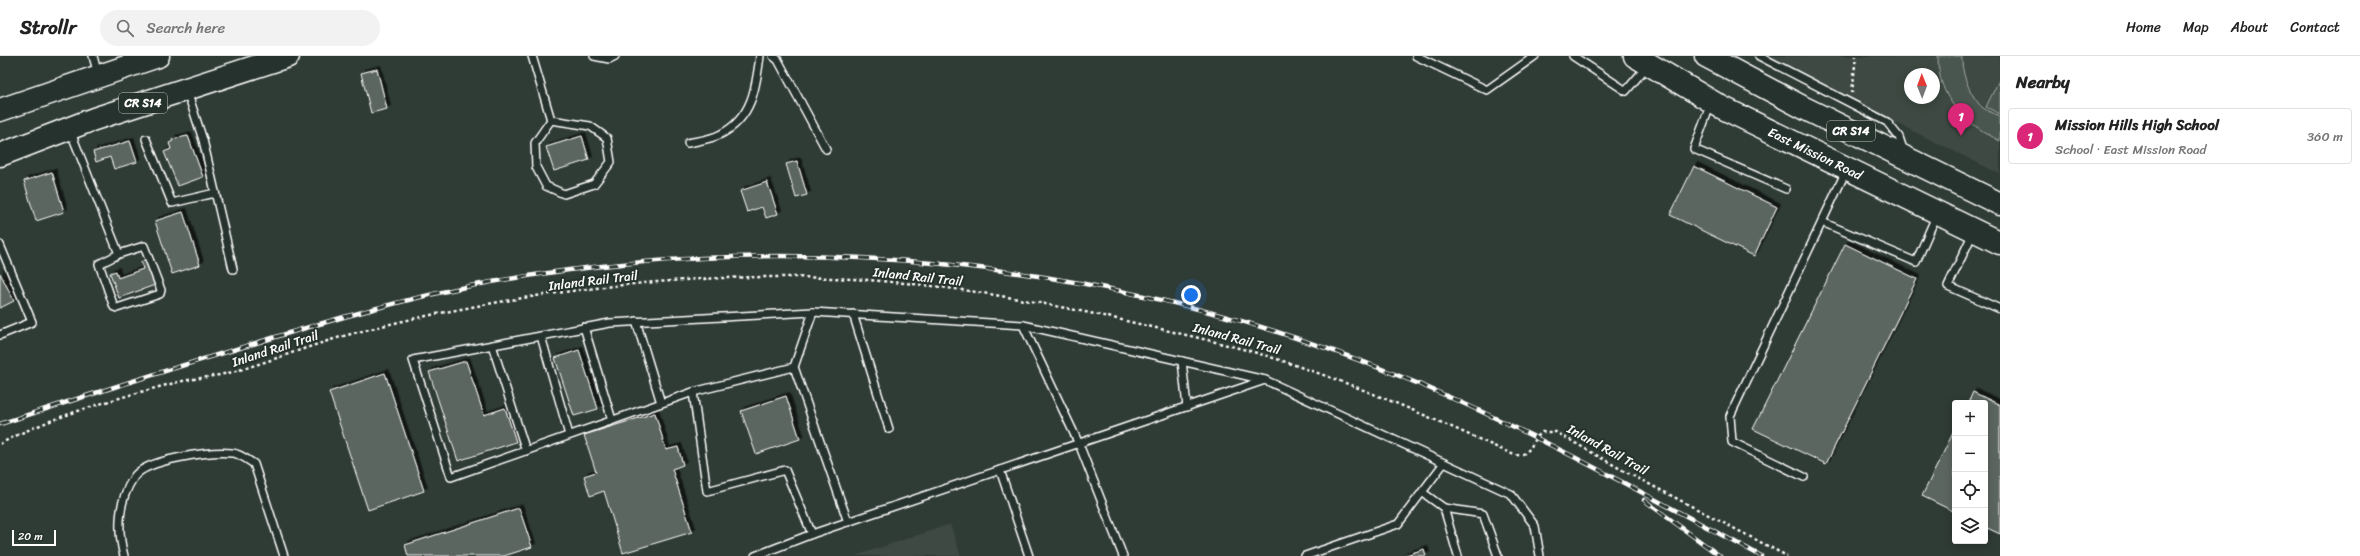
<!DOCTYPE html>
<meta charset="utf-8">
<style>
:root{--surface:#fff;--page:#f2f2f2;--text:#222;--muted:#767676;--line:#e0e0e0;--accent:#db2777}
body{margin:0;font-family:Sriracha,sans-serif;background:var(--page);color:var(--text)}
.controls{position:absolute;right:12px;bottom:12px;display:grid;overflow:hidden;border-radius:4px;box-shadow:0 2px 10px #0003}
.controls button{width:36px;height:36px;display:grid;place-items:center;padding:0;border:0;border-bottom:1px solid var(--line);background:var(--surface);color:var(--text);font:20px sans-serif}
.compass{position:absolute;left:1904px;top:12px;width:36px;height:36px;border-radius:50%;background:var(--surface);box-shadow:0 2px 10px #0003;rotate:359deg}
.scale{position:absolute;left:12px;bottom:10px;width:44px;box-sizing:border-box;padding-left:4px;border:2px solid #fff;border-top:0;font-size:11px;line-height:14px;white-space:nowrap;color:#fff;-webkit-text-stroke:3px #26332d;paint-order:stroke}
.you{position:absolute;left:1191px;top:239px;width:14px;height:14px;margin:-10px;border:3px solid #fff;border-radius:50%;background:#1a73e8;box-shadow:0 0 0 6px #1a73e833}
.badge{display:grid;place-items:center;width:26px;height:26px;border-radius:50%;background:var(--accent);color:#fff;font-size:13px;font-weight:700}
.pin{position:absolute;translate:-50% -33px;filter:drop-shadow(0 1px 2px #0008)}
.pin::after{content:'';position:absolute;top:21px;width:14px;height:12px;background:inherit;clip-path:polygon(0 0,100% 0,50% 100%)}
.list{margin:0;padding:0;list-style:none}
h2{display:flex;justify-content:space-between;align-items:center;height:52px;margin:0;padding:0 16px;font-size:17px}
h2 small{font-size:13px;font-weight:400;color:var(--muted)}
.list li{display:grid;grid-template-columns:26px 1fr auto;gap:12px;align-items:center;box-sizing:border-box;height:56px;margin:0 8px 8px;padding:0 8px;border:1px solid var(--line);border-radius:4px}
.list b{display:block;font-size:15px;white-space:nowrap}
.list p{margin:0;font-size:13px;white-space:nowrap;color:var(--muted)}
.list em{font-size:13px;font-style:normal;color:var(--muted)}
.icon{flex:none;width:22px;height:22px;fill:none;stroke:currentColor;stroke-width:2;stroke-linecap:round;stroke-linejoin:round}
.map{position:relative;flex:none;width:2000px;height:500px;overflow:hidden}
header{display:flex;align-items:center;gap:24px;box-sizing:border-box;height:56px;padding:0 20px;background:var(--surface);border-bottom:1px solid var(--line)}
header strong{font-size:19px}
nav{display:flex;gap:22px;margin-inline-start:auto;font-size:14px}
.search{width:280px;height:36px;background:var(--page);display:flex;align-items:center;gap:10px;box-sizing:border-box;padding:0 14px;border-radius:22px;color:var(--muted);font-size:15px}
main{display:flex}
aside{flex:1;background:var(--surface)}
.map>svg:first-child{display:block}
</style>
<header>
<strong>Strollr</strong>
<div class="search"><svg class="icon" aria-label="search" viewBox="0 0 24 24"><circle cx="10" cy="10" r="6"/><path d="M15 15l6 6"/></svg>Search here</div>
<nav><a>Home</a><a>Map</a><a>About</a><a>Contact</a></nav>
</header>
<main>
<div class="map">
<svg width="2000" height="500" viewBox="0 0 2000 500">
<defs>
<filter id="shadow"><feDropShadow dx="3.5" dy="-3.5" stdDeviation="0" flood-color="#0009"/></filter>
</defs>
<rect width="100%" height="100%" fill="#2f3b35"/>
<filter id="ink" filterUnits="userSpaceOnUse"><feTurbulence type="fractalNoise" baseFrequency=".025" numOctaves="2"/><feDisplacementMap in="SourceGraphic" scale="8" xChannelSelector="R" yChannelSelector="G"/><feConvolveMatrix kernelMatrix="1 2 1 2 8 2 1 2 1" color-interpolation-filters="sRGB"/></filter>
<g filter="url(#ink)">
<g fill="#3c4842" fill-rule="evenodd">
<path d="M 1760,0 L 2000,0 L 2000,118 ZM 1910,18 L 1934,18 L 1934,42 L 1910,42 Z"/>
<polygon points="950,468 961,500 855,500"/>
</g>
<g fill="#4a544f" stroke="#a4aaa7">
<path d="M 1938,0 L 1962,0 C 1961,17 1970,40 1983,52 C 1987,55 1995,58 2000,60 L 2000,85 C 1964,66 1938,44 1938,0 Z"/>
<polygon points="2000,22 2000,58 1986,51"/>
</g>
<g fill="#5b6661" stroke="#fff" filter="url(#shadow)">
<polygon points="377,13 387,53 371,57 361,17"/>
<polygon points="188,80 203,121 178,130 164,96 171,93 169,87 173,85 172,83"/>
<polygon points="582,80 589,104 554,115 546,91"/>
<polygon points="130,85 137,106 114,113 110,101 96,106 93,96"/>
<polygon points="797,105 807,139 796,142 786,108"/>
<polygon points="1694,110 1777,151 1754,200 1670,159"/>
<polygon points="52,116 64,156 36,165 24,125"/>
<polygon points="767,126 778,158 766,162 762,151 747,156 740,135"/>
<polygon points="183,156 200,209 172,218 155,165"/>
<polygon points="1845,188 1917,223 1826,408 1753,373"/>
<polygon points="145,204 155,229 119,242 110,217 116,215 118,222 143,213 141,206"/>
<polygon points="0,217 14,245 0,252"/>
<polygon points="579,294 598,353 574,360 555,302"/>
<polygon points="466,305 484,359 505,352 516,386 458,405 429,316"/>
<polygon points="385,317 424,435 368,454 329,336"/>
<polygon points="1973,336 2000,349 2000,478 1985,471 1985,347 1968,347"/>
<polygon points="786,340 800,383 756,398 741,355"/>
<polygon points="655,357 666,394 678,391 683,409 672,413 692,476 623,497 604,435 590,440 584,420 596,416 584,379"/>
<polygon points="1955,373 1955,456 1922,440"/>
<polygon points="519,452 532,491 504,500 408,500 405,489"/>
<polygon points="1424,493 1426,500 1403,500"/>
</g>
<g fill="none" stroke-linecap="round" stroke-linejoin="round">
<g stroke="#fff" stroke-width="10">
<g id="service">
<polyline points="93,0 98,19"/>
<polyline points="532,0 551,64"/>
<polyline points="594,0 609,3 615,0"/>
<polyline points="773,0 778,4 826,93"/>
<polyline points="1416,0 1487,34 1535,0"/>
<polyline points="1573,0 1626,35 1647,10"/>
<polyline points="1759,0 1887,66 1899,81 1904,96"/>
<polyline points="187,35 203,84 233,213"/>
<polyline points="1711,47 1694,93 1786,133"/>
<polygon points="551,64 590,70 607,82 611,106 594,128 564,138 546,130 536,111 535,87"/>
<polyline points="70,74 119,198 99,208 114,251 117,252 160,238 161,234 144,190 119,198"/>
<polyline points="146,83 172,147 215,137"/>
<path d="M 688,87 C 698,85 712,83 721,78 C 752,62 756,32 760,0"/>
<polyline points="1822,166 1916,206 1937,158"/>
<polyline points="1973,177 1948,230 2000,253"/>
<polyline points="0,189 32,266 0,279"/>
<polyline points="853,258 889,373"/>
<polyline points="636,265 661,347"/>
<polyline points="1023,269 1079,388 1123,500"/>
<polyline points="584,271 612,364"/>
<polyline points="541,280 569,379"/>
<polyline points="492,289 526,395"/>
<polyline points="1182,305 1187,351"/>
<polyline points="794,311 848,466"/>
<polyline points="693,336 451,421 413,304 610,267 813,256 1023,269 1265,324"/>
<polyline points="1000,414 1029,500"/>
<polyline points="1804,421 1732,386 1730,360 1846,115"/>
<polyline points="1422,436 1444,452 1483,458 1498,500"/>
<polyline points="1444,452 1458,500"/>
<polyline points="812,478 1265,324 1511,438 1535,470 1540,500"/>
<path d="M 124,500 C 117,474 118,444 134,421 C 146,403 211,395 232,397 C 239,397 248,404 254,408 L 284,500"/>
<polyline points="755,500 812,478 785,414 707,435 693,336 794,311 813,256"/>
<polyline points="1305,500 1398,468 1444,407"/>
</g>
</g>
<g stroke="#fff" stroke-width="25">
<g id="primary">
<path id="s1" d="M 1635,0 L 1721,51 L 2000,187"/>
<polyline points="1706,0 1806,53 2000,148"/>
<polyline points="0,54 158,0"/>
<polyline points="0,99 94,63 288,0"/>
</g>
</g>
<g stroke="#fff" stroke-width="2.5" stroke-dasharray="3 3" stroke-linecap="butt">
<polyline points="1852,37 1856,0"/>
<path d="M 0,388 C 48,361 124,340 178,326 C 196,322 214,321 232,316 C 272,305 311,289 351,278 C 402,264 454,254 505,245 C 636,223 772,214 904,227 C 987,235 1071,252 1152,271 C 1203,283 1254,294 1303,312 C 1375,336 1445,368 1514,399 C 1531,401 1531,385 1542,376 L 1556,376 L 1624,415 L 1787,500"/>
</g>
<use href="#service" stroke="#26332d" stroke-width="7"/>
<use href="#primary" stroke="#26332d" stroke-width="22"/>
<g stroke="#fff" stroke-width="4.5">
<g id="rail">
<path d="M 0,368 C 85,340 170,313 256,287 C 327,265 397,245 470,230 C 779,170 1106,201 1397,319 C 1522,369 1642,437 1761,500"/>
<polyline points="1644,444 1720,500"/>
</g>
</g>
<use href="#rail" stroke="#26332d" stroke-width="3" stroke-dasharray="9" stroke-linecap="butt"/>
</g>
</g>
<g text-anchor="middle" stroke-width="4" stroke-linejoin="round" paint-order="stroke">
<g fill="#26332d" stroke="#bec2c0" stroke-width="1">
<rect x="119" y="37" width="48" height="20" rx="3"/>
<rect x="1827" y="65" width="48" height="20" rx="3"/>
</g>
<g font-size="12" font-weight="bold" fill="#fff">
<text x="143" y="51">CR S14</text>
<text x="1851" y="79">CR S14</text>
</g>
<g font-size="13" fill="#fff" stroke="#26332d">
<text dy="5" stroke="none"><textPath href="#s1" startOffset="205">East Mission Road</textPath></text>
<text transform="translate(918 220) rotate(6)" y="5">Inland Rail Trail</text>
<text transform="translate(593 224) rotate(-7)" y="5">Inland Rail Trail</text>
<text transform="translate(1237 282) rotate(15)" y="5">Inland Rail Trail</text>
<text transform="translate(275 292) rotate(-18)" y="5">Inland Rail Trail</text>
<text transform="translate(1608 393) rotate(29)" y="5">Inland Rail Trail</text>
</g>
</g>
</svg>
<div class="controls">
<button>+</button>
<button>−</button>
<button><svg class="icon" aria-label="locate" viewBox="0 0 24 24"><circle cx="12" cy="12" r="6"/><path d="M12 2v4M12 18v4M2 12h4M18 12h4"/></svg></button>
<button><svg class="icon" aria-label="layers" viewBox="0 0 24 24"><path d="M12 4l9 5-9 5-9-5zM3 14l9 5 9-5"/></svg></button>
</div>
<svg class="compass" viewBox="-18 -18 36 36"><path d="M0-13l5 13h-10z" fill="#e53935"/><path d="M0 13l5-13h-10z" fill="#767676"/></svg>
<div class="scale">20 m</div>
<div class="you"></div>
<div class="pin badge" style="left:1961px;top:80px">1</div>
</div>
<aside>
<h2>Nearby<small></small></h2>
<ul class="list">
<li><span class="badge">1</span><div><b>Mission Hills High School</b><p>School · East Mission Road</p></div><em>360 m</em></li>
</ul>
</aside>
</main>
